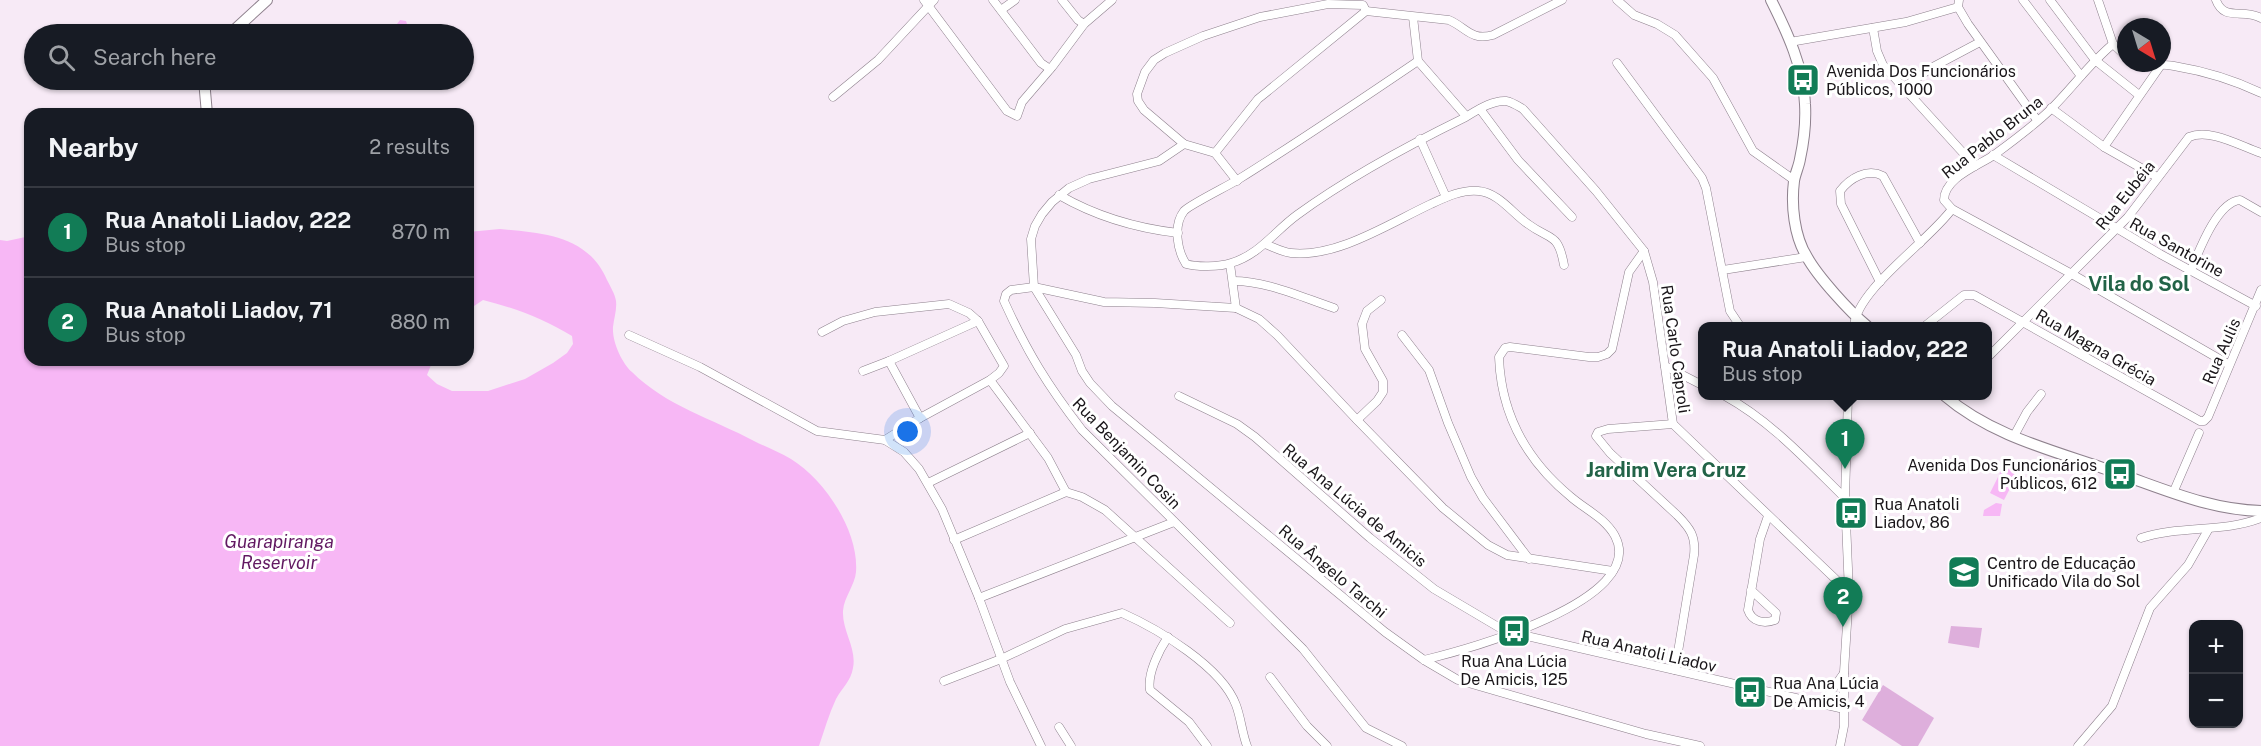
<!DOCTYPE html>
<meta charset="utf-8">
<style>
:root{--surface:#171b24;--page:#242831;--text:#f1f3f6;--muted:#9ea1a6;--line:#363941;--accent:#127c56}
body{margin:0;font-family:"Public Sans",sans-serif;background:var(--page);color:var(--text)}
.controls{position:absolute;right:18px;bottom:18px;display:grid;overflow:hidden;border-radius:12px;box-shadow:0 2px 4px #0004}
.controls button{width:54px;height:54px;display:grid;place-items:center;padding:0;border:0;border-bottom:2px solid var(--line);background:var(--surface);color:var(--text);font:30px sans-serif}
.compass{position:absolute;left:2117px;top:18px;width:54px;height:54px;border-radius:50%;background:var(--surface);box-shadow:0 2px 4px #0004;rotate:142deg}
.you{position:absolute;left:908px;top:432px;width:21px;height:21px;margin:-15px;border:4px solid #fff;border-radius:50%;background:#1a73e8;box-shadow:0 0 0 9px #1a73e833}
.badge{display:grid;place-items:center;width:39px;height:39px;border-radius:50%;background:var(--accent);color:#fff;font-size:20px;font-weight:700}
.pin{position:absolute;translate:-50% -50px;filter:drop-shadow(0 2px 3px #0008)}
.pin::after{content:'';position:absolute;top:32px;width:21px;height:18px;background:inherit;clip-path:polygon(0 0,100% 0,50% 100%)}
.popup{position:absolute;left:1698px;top:322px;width:294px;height:78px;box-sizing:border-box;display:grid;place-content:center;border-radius:12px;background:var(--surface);filter:drop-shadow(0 2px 4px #0005);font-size:20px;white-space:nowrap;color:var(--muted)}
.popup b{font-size:22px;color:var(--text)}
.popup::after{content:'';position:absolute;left:50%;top:100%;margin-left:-12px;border:12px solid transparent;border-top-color:var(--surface)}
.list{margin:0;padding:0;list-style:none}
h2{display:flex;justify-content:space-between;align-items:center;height:78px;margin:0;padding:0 24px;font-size:26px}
h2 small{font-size:20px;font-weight:400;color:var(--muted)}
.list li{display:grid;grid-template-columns:39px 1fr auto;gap:18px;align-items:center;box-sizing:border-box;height:90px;padding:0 24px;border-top:2px solid var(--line)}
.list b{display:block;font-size:22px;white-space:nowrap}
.list p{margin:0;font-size:20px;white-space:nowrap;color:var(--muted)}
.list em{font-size:20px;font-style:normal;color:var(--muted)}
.icon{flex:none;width:33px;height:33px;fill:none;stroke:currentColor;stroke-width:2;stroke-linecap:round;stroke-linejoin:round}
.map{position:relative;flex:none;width:2261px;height:746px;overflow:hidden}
.search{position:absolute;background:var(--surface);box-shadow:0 2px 4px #0004;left:24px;top:24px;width:450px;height:66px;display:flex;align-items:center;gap:15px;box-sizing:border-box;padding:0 21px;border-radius:33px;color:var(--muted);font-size:22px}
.panel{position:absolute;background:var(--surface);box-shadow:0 2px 4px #0004;left:24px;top:108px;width:450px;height:258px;border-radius:18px}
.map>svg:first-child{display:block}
</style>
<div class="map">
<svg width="2261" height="746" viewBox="0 0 2261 746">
<rect width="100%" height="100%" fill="#f7eaf6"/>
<g fill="#deafdc">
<polygon points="1951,626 1982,628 1979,648 1948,643"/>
<polygon points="1883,685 1934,718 1918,746 1902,746 1862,720"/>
</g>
<g fill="#f7b7f5">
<polygon points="400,20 406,21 408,27 419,32 422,28 426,31 426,34 395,34 391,32"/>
<path d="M 500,229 C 542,233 588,235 607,280 C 610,286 615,294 616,301 C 617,310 614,318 613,327 C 612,342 622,363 632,372 C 666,406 713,419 754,441 C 766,447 779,452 791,459 C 825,480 859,531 856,572 C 855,585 844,597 843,611 C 842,631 857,648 853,668 C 851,681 842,688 836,699 C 829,714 824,731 819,746 L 0,746 L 0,240 L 7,241 L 30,236 L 30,360 L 433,360 L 427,375 L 437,384 L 452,391 L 488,391 L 525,379 L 553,363 L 567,353 L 573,344 L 572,336 C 544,319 515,308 483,300 L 468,310 L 468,232 Z"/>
<polygon points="2003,467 2018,473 2004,500 1990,493"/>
<polygon points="1996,503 2002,504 2000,516 1983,516 1984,510"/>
</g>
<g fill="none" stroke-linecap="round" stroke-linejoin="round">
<g stroke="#8e818d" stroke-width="9">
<g id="street">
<polyline points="924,0 1007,111 1017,116 1022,102 1052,67 1084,24 1112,0"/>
<polyline points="993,0 1041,63 1050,69"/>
<polyline points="1062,0 1078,20 1084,24"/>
<polyline points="1617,0 1634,15 1657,24 1675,35 1713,78 1753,151 1794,180"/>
<polyline points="1959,0 1958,7 1968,24 2037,120"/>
<polyline points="2023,0 2081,76"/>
<polyline points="2050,0 2095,60 2139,95"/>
<polyline points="2098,0 2113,44 2126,56"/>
<path d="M 2216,0 C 2224,22 2243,8 2261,18"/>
<polyline points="1001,10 1015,0"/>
<polyline points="1413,17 1418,61 1466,116"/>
<polyline points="1873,28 1877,51 1883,65 1975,166"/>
<polyline points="1790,42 1906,22 1958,7"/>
<path d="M 2113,44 C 2090,63 2073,87 2052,108 C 2035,125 2013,141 1994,155 C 1978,166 1944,178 1944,200 L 1952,209 L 2070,273 L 2228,364"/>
<path d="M 1418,61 C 1359,101 1300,141 1239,179 C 1228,186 1189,205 1184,211 C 1173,225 1177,250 1186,264 C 1197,267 1219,267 1231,263 C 1259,255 1275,231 1297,215 C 1349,177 1407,146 1464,118 C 1476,111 1492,100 1506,101 C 1512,102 1518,106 1523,109 L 1596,191 L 1644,251 L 1653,282 L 1673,424 L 1849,592"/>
<polyline points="1617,63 1702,178 1706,188 1730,311 1740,326"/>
<path d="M 2140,63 C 2152,65 2163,64 2174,66 C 2204,71 2234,80 2261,93"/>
<polyline points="1903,88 1931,68 1980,42"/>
<polyline points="833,97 878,60 934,0"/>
<polyline points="2051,108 2104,147 2157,177"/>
<polyline points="1480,109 1518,160 1572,217"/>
<polyline points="1420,139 1446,197"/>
<polyline points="1184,144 1159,161 1089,179 1069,188 1052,202 1042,214 1035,226 1031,239 1034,287 1076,355 1082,371 1090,383 1112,406 1385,632 1424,660 1458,680 1646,734 1700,746"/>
<polyline points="2104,147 2161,65"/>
<path d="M 1215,153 L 1258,99 L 1366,11 L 1449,20 C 1467,28 1471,41 1493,35 L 1562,0"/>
<polyline points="1993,155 2160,254 2256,306"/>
<polyline points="1237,181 1215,153 1184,144 1144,110 1138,101 1137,94 1145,72 1154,60 1165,53 1203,36 1260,17 1328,4 1363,5 1366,11"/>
<path d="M 1059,195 C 1097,217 1135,228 1178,233"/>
<path d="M 1265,244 C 1273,247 1282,252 1291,253 C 1337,258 1390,223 1431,204 C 1446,197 1463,189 1479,191 C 1499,193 1513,214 1528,224 C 1551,241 1558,232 1564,265"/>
<polyline points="1230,264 1236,308 1259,319 1277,335 1357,420 1443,508 1488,545 1507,555 1613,571"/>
<polyline points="1723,270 1806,257"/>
<path d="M 2191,270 C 2199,251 2217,202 2240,200 L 2261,212"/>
<path d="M 1233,281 C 1267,281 1301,297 1334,308"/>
<path d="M 1880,282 L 1841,204 L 1840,191 C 1850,178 1867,168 1883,176 L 1920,243"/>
<path d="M 1236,308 L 1155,303 L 1104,302 L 1034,287 L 1011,290 L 1006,294 L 1004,301 C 1027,352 1048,386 1082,430 L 1303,649 L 1366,728 L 1402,746"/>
<path d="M 1854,326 C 1857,289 1929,241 1952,209"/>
<polyline points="1925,326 1964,295 1974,295 2200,421 2204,421 2208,417 2261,290"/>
<polyline points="822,332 843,321 875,312 949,304 969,313 978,321"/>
<polyline points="629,335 700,367 817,431 885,440 904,452 919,469 942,509 979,598 1010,682 1041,746"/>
<polyline points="1402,335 1429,370 1448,423 1471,477 1483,498 1529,559"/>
<path d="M 1988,357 L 2128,217 L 2189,137 C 2210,128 2240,146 2261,153"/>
<polyline points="1665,366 1702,385"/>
<polyline points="863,371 889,361"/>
<polyline points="1179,396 1237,424 1255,437 1370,538 1434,589 1505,631 1844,709"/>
<path d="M 1725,396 C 1772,422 1807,461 1845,498"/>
<polyline points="920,418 889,361 978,321 1004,366 999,373 990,380 1048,458 1066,492 1082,497 1105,510 1230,623"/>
<polyline points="1357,420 1377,401 1383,392 1383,381 1365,349 1362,324 1367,311 1381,300"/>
<path d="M 1673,424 L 1608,429 L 1598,432 L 1596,436 L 1610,453 L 1677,515 C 1690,528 1696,536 1694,555 L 1675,670"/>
<polyline points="2014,436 2027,412 2041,394"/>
<polyline points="885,440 920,418 990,380"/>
<polyline points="928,483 1030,433"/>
<polyline points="2173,493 2199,433"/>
<path d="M 2141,538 C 2180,525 2223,533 2261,518"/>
<polyline points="954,540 1066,492"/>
<path d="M 1751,590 L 1776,613 L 1775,620 C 1764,624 1752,622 1748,610 L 1760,539 L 1768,516"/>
<polyline points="979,598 1174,522"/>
<path d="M 1168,637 C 1159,650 1147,674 1150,690 L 1189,722 L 1207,746"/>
<path d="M 1424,660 C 1464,650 1649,601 1615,536 C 1605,518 1586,510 1571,497 C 1527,461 1501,414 1499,357 L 1505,348 L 1510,347 L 1589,357 L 1598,357 L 1607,354 L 1612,349 L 1629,272 L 1644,251"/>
<polyline points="1270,677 1307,726 1327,746"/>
<path d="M 944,681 L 1001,659 L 1065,629 L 1122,613 C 1158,629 1222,667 1236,705 C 1241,718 1242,733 1247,746"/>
<polyline points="1822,704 1844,673"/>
<polyline points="1059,727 1071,746"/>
<polyline points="1840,746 1844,726 1844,672 1849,592 1845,498 1848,396"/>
<polyline points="2078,746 2112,706 2150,608 2188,565 2208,530"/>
</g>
</g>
<g stroke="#8e818d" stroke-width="12">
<g id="secondary">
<path d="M 1771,0 C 1787,32 1804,68 1805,104 C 1806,122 1804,141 1800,159 C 1799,166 1795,174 1794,181 C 1791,205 1794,236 1807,257 C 1818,277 1850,312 1867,326"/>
<polyline points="230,34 267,0"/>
<polyline points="204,80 207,114"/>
<path d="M 1945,396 C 1994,438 2060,452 2120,474 C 2166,490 2211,510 2261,511"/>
</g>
</g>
<use href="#street" stroke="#fff" stroke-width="8"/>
<use href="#secondary" stroke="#fff" stroke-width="10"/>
</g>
<defs>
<g id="bus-square" transform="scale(1.725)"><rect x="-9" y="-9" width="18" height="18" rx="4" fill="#127c56" stroke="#fff"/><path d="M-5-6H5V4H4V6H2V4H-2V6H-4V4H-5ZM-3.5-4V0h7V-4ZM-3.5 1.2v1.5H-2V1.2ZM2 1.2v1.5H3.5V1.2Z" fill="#fff"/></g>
<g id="school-square" transform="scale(1.725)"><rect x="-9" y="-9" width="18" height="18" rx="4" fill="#127c56" stroke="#fff"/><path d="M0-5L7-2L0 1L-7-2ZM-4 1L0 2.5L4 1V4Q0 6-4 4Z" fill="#fff"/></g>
</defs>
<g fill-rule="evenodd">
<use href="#bus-square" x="1803" y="80"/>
<use href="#bus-square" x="2120" y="474"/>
<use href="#bus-square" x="1851" y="513"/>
<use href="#school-square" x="1964" y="572"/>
<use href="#bus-square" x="1514" y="631"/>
<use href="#bus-square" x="1750" y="692"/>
</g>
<g text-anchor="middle" stroke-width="6" stroke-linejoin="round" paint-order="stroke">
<g font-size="16" fill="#191519" stroke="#fff" text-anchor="start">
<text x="1826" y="77">Avenida Dos Funcionários<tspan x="1826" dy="18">Públicos, 1000</tspan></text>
<text x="2097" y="471" text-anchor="end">Avenida Dos Funcionários<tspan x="2097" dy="18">Públicos, 612</tspan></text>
<text x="1874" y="510">Rua Anatoli<tspan x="1874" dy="18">Liadov, 86</tspan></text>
<text x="1987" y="569">Centro de Educação<tspan x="1987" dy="18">Unificado Vila do Sol</tspan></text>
<text x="1514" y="667" text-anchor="middle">Rua Ana Lúcia<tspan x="1514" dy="18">De Amicis, 125</tspan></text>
<text x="1773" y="689">Rua Ana Lúcia<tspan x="1773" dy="18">De Amicis, 4</tspan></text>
</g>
<g font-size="16" fill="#191519" stroke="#fff">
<text transform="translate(1992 137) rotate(-38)" y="6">Rua Pablo Bruna</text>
<text transform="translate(2125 195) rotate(-51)" y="6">Rua Eubéia</text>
<text transform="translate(2177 247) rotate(29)" y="6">Rua Santorine</text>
<text transform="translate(2096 347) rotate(30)" y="6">Rua Magna Grécia</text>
<text transform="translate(1676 349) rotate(82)" y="6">Rua Carlo Caproli</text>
<text transform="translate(2221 351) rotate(-66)" y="6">Rua Aulis</text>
<text transform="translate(1127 453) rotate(46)" y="6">Rua Benjamin Cosin</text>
<text transform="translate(1355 505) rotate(40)" y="6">Rua Ana Lúcia de Amicis</text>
<text transform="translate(1333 571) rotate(40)" y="6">Rua Ângelo Tarchi</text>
<text transform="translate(1649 651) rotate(13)" y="6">Rua Anatoli Liadov</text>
</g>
<g font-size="18" font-style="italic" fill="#621962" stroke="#fff">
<text x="279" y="548">Guarapiranga<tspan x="279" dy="21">Reservoir</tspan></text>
</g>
<g font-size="20" font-weight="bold" fill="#226347" stroke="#fff">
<text x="2139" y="291">Vila do Sol</text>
<text x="1666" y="477">Jardim Vera Cruz</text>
</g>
</g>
</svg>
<div class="controls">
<button>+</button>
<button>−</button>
</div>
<svg class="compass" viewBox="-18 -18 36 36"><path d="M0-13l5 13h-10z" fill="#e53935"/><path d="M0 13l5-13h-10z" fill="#9ea1a6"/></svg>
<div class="you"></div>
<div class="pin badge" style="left:1845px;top:469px">1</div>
<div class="popup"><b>Rua Anatoli Liadov, 222</b>Bus stop</div>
<div class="pin badge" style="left:1843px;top:627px">2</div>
<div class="search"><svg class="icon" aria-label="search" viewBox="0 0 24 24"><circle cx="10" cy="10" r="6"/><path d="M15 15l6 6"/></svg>Search here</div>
<section class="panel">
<h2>Nearby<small>2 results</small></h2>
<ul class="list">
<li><span class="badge">1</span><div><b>Rua Anatoli Liadov, 222</b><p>Bus stop</p></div><em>870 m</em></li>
<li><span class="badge">2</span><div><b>Rua Anatoli Liadov, 71</b><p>Bus stop</p></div><em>880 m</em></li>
</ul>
</section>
</div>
